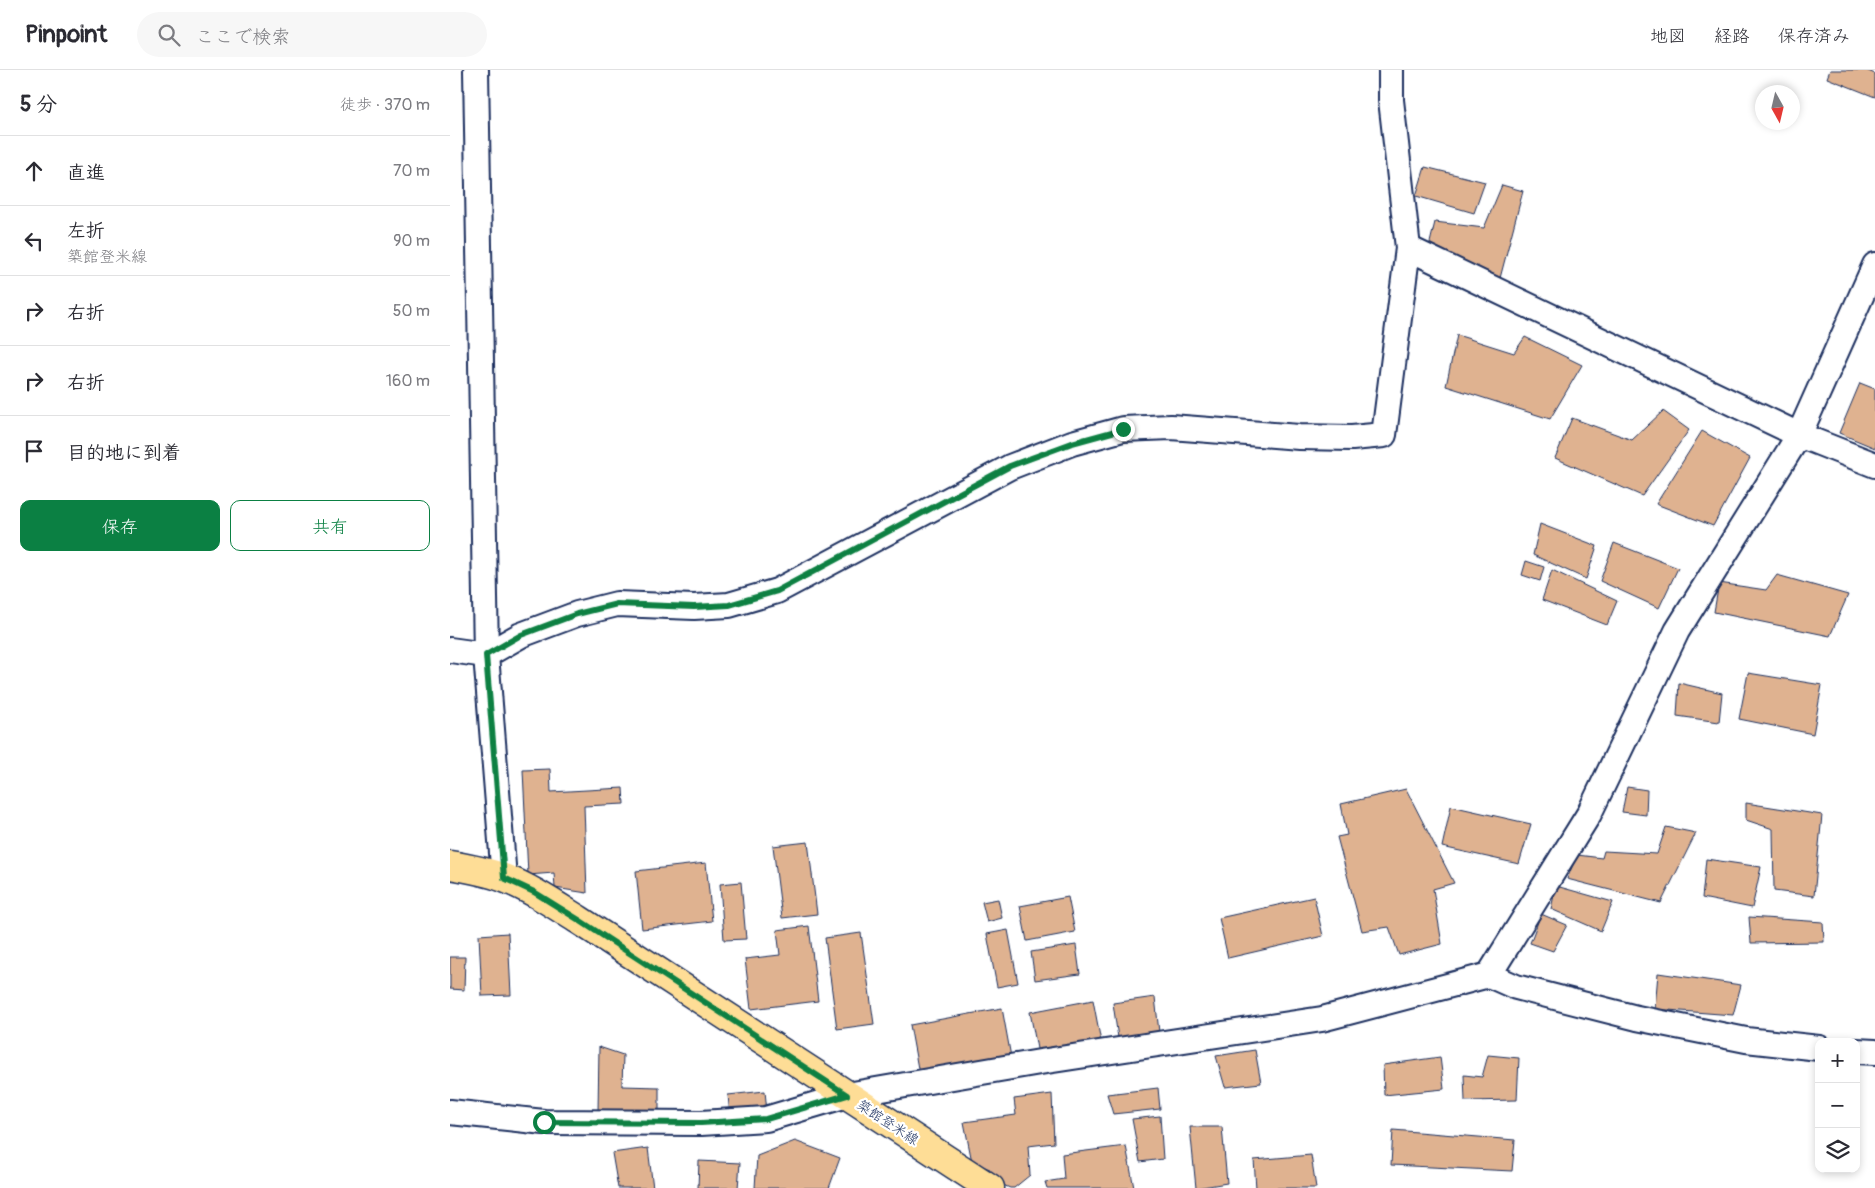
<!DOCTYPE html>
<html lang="ja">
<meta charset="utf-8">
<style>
:root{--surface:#fff;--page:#f7f7f7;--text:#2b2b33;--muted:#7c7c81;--line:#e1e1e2;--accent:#0b8043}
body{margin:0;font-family:Pangolin,"Klee One",sans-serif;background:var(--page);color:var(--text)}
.controls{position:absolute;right:15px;bottom:15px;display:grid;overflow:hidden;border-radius:10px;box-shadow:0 2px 8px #0003}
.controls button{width:45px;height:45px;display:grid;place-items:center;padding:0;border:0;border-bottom:1px solid var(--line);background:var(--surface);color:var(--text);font:25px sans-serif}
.compass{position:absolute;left:1305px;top:15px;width:45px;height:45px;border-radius:50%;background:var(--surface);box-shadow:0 2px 8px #0003;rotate:172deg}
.stop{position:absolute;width:15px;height:15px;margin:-11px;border:4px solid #0b8043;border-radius:50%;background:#fff}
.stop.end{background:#0b8043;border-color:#fff;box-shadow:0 1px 5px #0008}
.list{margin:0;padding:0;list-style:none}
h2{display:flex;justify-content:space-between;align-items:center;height:65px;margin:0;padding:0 20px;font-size:21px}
h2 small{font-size:16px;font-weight:400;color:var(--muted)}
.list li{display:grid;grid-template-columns:32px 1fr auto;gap:15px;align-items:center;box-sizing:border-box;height:70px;padding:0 20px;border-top:1px solid var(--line)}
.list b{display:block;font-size:19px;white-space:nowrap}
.list p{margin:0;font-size:16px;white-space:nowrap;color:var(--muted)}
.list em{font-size:16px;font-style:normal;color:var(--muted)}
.actions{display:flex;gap:10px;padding:15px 20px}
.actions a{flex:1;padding:11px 0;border:1px solid var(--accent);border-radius:10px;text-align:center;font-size:18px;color:var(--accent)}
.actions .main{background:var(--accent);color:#fff}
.icon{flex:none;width:28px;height:28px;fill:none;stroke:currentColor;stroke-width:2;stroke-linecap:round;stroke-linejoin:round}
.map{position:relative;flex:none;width:1425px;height:1118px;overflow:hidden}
header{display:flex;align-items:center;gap:30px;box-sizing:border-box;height:70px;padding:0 25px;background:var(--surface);border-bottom:1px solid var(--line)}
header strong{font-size:24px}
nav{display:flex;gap:28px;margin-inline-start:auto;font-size:18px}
.search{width:350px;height:45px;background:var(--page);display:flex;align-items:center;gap:12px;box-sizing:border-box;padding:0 18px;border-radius:28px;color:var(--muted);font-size:19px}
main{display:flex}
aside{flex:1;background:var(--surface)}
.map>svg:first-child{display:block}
</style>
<header>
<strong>Pinpoint</strong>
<div class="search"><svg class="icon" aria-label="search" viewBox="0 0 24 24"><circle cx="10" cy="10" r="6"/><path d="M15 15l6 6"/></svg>ここで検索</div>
<nav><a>地図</a><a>経路</a><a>保存済み</a></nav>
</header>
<main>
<aside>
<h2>5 分<small>徒歩 · 370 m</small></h2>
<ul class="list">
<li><svg class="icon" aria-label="ahead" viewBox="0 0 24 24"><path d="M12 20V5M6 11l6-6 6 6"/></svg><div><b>直進</b></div><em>70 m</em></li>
<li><svg class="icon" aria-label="left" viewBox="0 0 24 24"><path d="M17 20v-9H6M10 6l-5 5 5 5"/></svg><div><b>左折</b><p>築館登米線</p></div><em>90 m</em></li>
<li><svg class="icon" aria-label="right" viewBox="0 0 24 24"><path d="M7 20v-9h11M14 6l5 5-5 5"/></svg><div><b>右折</b></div><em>50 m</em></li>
<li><svg class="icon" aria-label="right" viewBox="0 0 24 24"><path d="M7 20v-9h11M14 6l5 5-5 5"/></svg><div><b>右折</b></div><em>160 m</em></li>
<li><svg class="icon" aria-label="arrive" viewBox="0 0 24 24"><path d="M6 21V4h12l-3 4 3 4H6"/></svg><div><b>目的地に到着</b></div></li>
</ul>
<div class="actions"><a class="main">保存</a><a>共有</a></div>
</aside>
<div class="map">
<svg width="1425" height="1118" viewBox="0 0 1425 1118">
<rect width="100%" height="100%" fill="#fff"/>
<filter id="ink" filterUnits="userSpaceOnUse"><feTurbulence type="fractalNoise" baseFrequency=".02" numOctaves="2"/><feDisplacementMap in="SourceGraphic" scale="10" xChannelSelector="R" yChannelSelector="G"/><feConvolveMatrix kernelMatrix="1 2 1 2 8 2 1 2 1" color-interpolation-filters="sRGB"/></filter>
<g filter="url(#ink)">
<g fill="#dfb290" stroke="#1b2f5e">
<polygon points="1380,0 1416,0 1425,4 1425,27 1377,8"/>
<polygon points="975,97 1035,112 1024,143 966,126"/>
<polygon points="1052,115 1073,121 1049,212 978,181 985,152 1034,158"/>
<polygon points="1007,265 1064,283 1075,267 1132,295 1100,349 996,316"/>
<polygon points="1410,313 1425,319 1425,378 1389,363"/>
<polygon points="1213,341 1239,360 1192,426 1105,388 1122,348 1182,370"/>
<polygon points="1252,361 1300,388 1263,456 1206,434"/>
<polygon points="1090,454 1147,476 1136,509 1083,485"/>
<polygon points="1164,473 1228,498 1209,538 1150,511"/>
<polygon points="1076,491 1094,497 1090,511 1072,505"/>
<polygon points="1102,500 1167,531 1157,555 1092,530"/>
<polygon points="1327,505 1398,525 1380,566 1264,542 1269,513 1316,520"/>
<polygon points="1298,603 1372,615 1363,664 1289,649"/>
<polygon points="1229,613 1272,623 1269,652 1227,646"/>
<polygon points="100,699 101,722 173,718 174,734 134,736 137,823 105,818 104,803 78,805 73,700"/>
<polygon points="1177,717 1197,720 1196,745 1172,742"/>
<polygon points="956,719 1004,813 983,819 992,874 949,885 939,857 912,861 887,767 897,765 891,734"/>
<polygon points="1296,733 1372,745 1364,826 1324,821 1323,759 1296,750"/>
<polygon points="1001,736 1081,754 1069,794 992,777"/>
<polygon points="1216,757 1246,763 1211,833 1117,809 1127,785 1152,788 1154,781 1207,784"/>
<polygon points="358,772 367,844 332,848 323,776"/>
<polygon points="1256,789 1311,797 1302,838 1252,828"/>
<polygon points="256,793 262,851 192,859 186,801"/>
<polygon points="291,812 296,869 274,870 270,814"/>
<polygon points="1106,816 1163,832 1151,861 1101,839"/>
<polygon points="618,827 625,862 577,871 570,836"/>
<polygon points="864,827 873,866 778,888 769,848"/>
<polygon points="548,829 552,848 537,852 532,832"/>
<polygon points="1091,844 1117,855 1103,881 1080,873"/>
<polygon points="1299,847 1373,852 1374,872 1301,873"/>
<polygon points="359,856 368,931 301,939 295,889 330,885 327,860"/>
<polygon points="558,860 568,913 547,917 537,864"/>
<polygon points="58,863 61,925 32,926 29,865"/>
<polygon points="411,863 424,954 387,959 375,868"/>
<polygon points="626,875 630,904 585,910 581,882"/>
<polygon points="0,887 15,887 14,920 0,919"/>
<polygon points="1208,903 1291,915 1283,945 1205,939"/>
<polygon points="705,927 709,962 668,968 663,933"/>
<polygon points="643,930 651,972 588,984 580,942"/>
<polygon points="552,938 561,987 469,1004 460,955"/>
<polygon points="149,977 173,985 172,1016 209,1017 209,1043 148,1042"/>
<polygon points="805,980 811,1013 775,1017 766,986"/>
<polygon points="1038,985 1069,988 1067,1030 1015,1031 1014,1005 1032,1007"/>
<polygon points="990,987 994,1019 934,1025 933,995"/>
<polygon points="708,1018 710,1039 663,1044 657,1024"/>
<polygon points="315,1021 317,1042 280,1046 278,1025"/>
<polygon points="602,1024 604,1073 578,1076 580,1105 564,1118 560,1118 542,1110 540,1099 522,1092 514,1052 566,1045 564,1029"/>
<polygon points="710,1046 713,1089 690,1092 682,1049"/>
<polygon points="740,1057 772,1057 777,1113 746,1118"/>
<polygon points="943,1060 1065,1070 1062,1101 941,1095"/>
<polygon points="345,1071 390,1088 379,1118 305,1118 307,1086"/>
<polygon points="676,1076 684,1118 597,1118 595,1112 614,1109 612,1084"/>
<polygon points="198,1078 203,1118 168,1118 162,1083"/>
<polygon points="861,1085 866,1118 806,1118 804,1090"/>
<polygon points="249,1091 290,1093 288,1118 248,1118"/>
</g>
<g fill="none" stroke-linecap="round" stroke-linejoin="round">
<g stroke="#1b2f5e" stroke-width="28">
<g id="street">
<polyline points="26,0 36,585 54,808"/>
<polyline points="958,178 1349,365 1425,395"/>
<polyline points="0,580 36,585 71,565 127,544 167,534 244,537 279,535 327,521 560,397 622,373 673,359 721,357 849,367 902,368 934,365 958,178 941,30 941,0"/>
<polyline points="1039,905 1139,744 1227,561 1349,365 1425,195"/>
<polyline points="1406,981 1425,982"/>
<polyline points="0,1042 94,1052 251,1053 316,1049 397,1025 590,992 872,949 1039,905 1066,917 1187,948 1296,970 1369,978"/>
</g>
</g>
<g stroke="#1b2f5e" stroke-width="31">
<path id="primary" d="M 0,795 C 18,798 36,801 54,808 C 80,818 105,835 129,850 L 540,1118"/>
</g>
<use href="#street" stroke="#fff" stroke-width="24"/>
<use href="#primary" stroke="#fedd96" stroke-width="28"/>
</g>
</g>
<g fill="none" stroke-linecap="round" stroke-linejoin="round" filter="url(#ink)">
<polyline stroke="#0b8043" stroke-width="6" points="94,1052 251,1053 316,1049 397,1025 129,850 84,822 54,808 36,585 71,565 127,544 167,534 244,537 279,535 327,521 560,396 622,373 673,359"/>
</g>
<g text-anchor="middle" stroke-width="4.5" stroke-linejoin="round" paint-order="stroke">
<g font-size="14" fill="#1b2f5e" stroke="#fff">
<text transform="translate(438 1052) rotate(33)" y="5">築館登米線</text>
</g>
</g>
</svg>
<div class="controls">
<button>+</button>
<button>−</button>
<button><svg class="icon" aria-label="layers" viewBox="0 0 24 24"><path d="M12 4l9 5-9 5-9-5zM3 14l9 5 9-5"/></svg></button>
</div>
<svg class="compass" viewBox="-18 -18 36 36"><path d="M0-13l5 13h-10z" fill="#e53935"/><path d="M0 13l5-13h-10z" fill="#7c7c81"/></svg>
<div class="stop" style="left:94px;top:1052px"></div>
<div class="stop end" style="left:673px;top:359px"></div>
</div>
</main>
